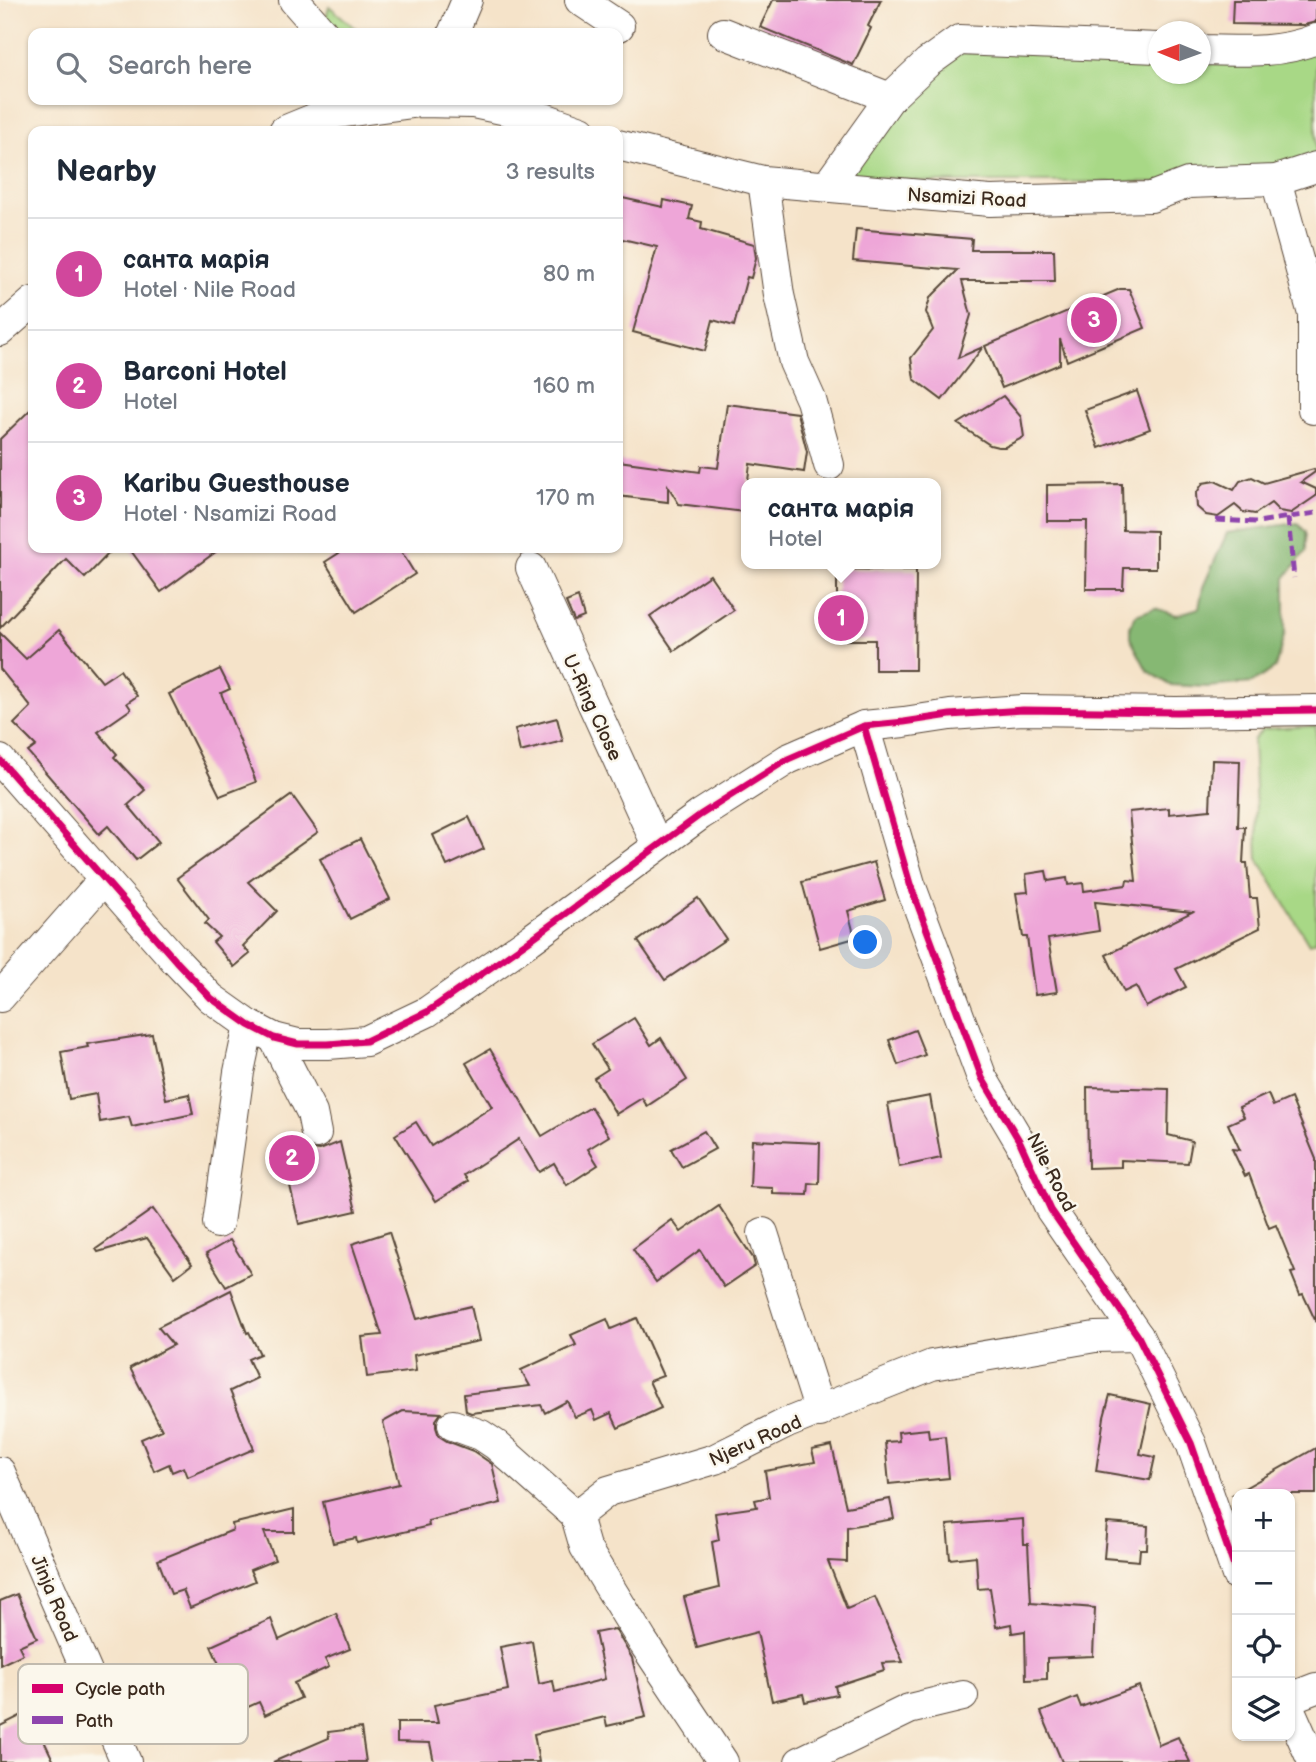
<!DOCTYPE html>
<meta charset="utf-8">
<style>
:root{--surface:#fff;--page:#f6f6f7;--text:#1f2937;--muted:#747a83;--line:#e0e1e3;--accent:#b5179e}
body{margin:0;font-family:"Balsamiq Sans",sans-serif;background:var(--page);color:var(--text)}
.controls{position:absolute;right:21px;bottom:21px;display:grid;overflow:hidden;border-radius:14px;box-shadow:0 2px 5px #0004}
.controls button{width:63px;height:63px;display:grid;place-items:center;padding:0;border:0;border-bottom:2px solid var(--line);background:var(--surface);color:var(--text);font:35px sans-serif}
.compass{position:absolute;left:1148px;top:21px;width:63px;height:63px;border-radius:50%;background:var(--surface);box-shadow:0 2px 5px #0004;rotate:271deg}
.you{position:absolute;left:866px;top:943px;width:24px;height:24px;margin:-18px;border:5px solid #fff;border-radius:50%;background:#1a73e8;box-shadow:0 0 0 10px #1a73e833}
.badge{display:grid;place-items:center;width:46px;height:46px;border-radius:50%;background:var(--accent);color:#fff;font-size:23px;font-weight:700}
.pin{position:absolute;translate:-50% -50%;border:4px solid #fff;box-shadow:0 2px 7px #0006}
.popup{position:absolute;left:741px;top:478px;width:200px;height:91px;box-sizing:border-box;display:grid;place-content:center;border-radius:14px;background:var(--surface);filter:drop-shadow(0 2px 5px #0005);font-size:23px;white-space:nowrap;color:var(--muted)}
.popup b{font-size:26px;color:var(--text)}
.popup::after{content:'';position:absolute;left:50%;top:100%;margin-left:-14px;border:14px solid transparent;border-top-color:var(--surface)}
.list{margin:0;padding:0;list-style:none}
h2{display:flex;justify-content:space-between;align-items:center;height:91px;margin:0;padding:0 28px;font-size:30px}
h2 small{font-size:23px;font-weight:400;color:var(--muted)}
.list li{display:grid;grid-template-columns:46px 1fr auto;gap:21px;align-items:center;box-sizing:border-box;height:112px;padding:0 28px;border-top:2px solid var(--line)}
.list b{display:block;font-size:26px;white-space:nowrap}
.list p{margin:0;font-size:23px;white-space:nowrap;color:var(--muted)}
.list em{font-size:23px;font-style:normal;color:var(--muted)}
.icon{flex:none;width:38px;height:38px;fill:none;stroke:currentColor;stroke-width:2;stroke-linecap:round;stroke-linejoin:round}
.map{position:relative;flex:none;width:1316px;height:1762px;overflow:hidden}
.search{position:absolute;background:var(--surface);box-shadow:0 2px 5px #0004;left:28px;top:28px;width:595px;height:77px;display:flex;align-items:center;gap:18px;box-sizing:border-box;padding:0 24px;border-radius:14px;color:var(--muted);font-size:26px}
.panel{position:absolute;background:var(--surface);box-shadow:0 2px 5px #0004;left:28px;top:126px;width:595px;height:427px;border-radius:14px}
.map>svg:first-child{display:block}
</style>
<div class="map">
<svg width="1316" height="1762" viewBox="0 0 1316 1762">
<rect width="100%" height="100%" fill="#fbf7ec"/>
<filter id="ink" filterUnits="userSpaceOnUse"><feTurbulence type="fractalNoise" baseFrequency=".0143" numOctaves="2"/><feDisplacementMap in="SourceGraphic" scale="14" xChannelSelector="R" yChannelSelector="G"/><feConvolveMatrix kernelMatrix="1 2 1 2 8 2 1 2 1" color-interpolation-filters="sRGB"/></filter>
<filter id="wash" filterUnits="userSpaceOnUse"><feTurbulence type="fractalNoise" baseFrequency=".00686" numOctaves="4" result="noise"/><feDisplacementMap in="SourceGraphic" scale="28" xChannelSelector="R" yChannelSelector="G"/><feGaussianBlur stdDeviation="1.57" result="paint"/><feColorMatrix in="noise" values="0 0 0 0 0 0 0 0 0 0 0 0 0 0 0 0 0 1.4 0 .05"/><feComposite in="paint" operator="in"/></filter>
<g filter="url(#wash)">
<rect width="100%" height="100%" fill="#f5e3c9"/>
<g fill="#a8d886" stroke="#728152" stroke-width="2">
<polygon points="329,6 361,33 322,33"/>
<polygon points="1158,40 1158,74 1200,74 1201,42 1316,45 1316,163 1175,182 933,182 847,175 917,55"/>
<polygon points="1316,726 1316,941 1309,944 1258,859 1253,740 1263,729"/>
</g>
<polygon fill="#86b873" stroke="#607148" stroke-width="2" points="1297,523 1306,532 1306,551 1285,578 1285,632 1275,668 1252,683 1208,687 1170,685 1147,670 1130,638 1130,627 1136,615 1155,608 1176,615 1199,608 1203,587 1227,533"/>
<g id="blocks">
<g fill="#eea6d8">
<polygon points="773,0 881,0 868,26 871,28 853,65 760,27"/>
<polygon points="1233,0 1316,0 1316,22 1304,25 1232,24"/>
<polygon points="618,197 663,207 664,200 692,206 689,219 702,222 701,229 754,244 756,258 751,278 747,277 734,326 713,320 705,351 633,332 657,247 618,238"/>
<polygon points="856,229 972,239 971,250 1054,250 1055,281 962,281 971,315 958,358 983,347 942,400 914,379 911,358 933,330 926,312 930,298 958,270 853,261"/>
<polygon points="1120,289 1129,289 1145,328 1067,361 1060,339 1060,364 1002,388 985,346"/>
<polygon points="1137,391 1150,429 1099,448 1085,410"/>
<polygon points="1003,396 1021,417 1024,437 1005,447 998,447 990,445 958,424"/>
<polygon points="727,404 797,413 807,452 804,472 750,464 744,512 679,504 668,486 668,502 618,496 618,461 700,472 701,466 718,468"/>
<polygon points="33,407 33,548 114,548 85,578 66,559 0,628 0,439"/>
<polygon points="1314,469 1315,472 1301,482 1316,489 1316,496 1291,513 1279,511 1271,503 1255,514 1243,512 1235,505 1218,517 1206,515 1197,507 1196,494 1203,483 1215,481 1234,490 1240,481 1252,477 1264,483"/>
<polygon points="1122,484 1123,530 1156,531 1156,568 1124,568 1123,589 1086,589 1087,521 1047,521 1047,485"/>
<polygon points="129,548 221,548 161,592"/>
<polygon points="347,548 399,548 415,574 356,612 325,562"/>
<polygon points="837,569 916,570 915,670 875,670 875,640 837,640"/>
<polygon points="710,575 734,610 674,651 650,616"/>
<polygon points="578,597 584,617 574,621 566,602"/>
<polygon points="59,630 102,682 120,670 137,696 127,703 131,709 98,732 117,754 114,757 145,790 128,805 159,842 136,860 108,826 99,834 28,752 36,746 14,724 31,707 0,669 0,633 26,659"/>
<polygon points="220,669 230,689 221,693 256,782 220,796 169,694"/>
<polygon points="557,718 563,741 520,752 515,729"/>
<polygon points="1212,760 1240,761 1238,827 1245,827 1243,863 1247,863 1250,898 1257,898 1260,928 1176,969 1186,987 1146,1007 1136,986 1124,992 1106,955 1192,912 1095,902 1099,931 1048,939 1057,992 1035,995 1027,937 1023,937 1016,893 1028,892 1026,874 1046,871 1048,881 1067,878 1068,885 1083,883 1084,891 1126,885 1127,880 1136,881 1129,812 1169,808 1169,814 1210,810"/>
<polygon points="292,795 318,832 248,882 277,911 243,946 250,954 234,967 213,942 219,937 205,924 209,920 177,878"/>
<polygon points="469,817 484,849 447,866 433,835"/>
<polygon points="360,839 390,899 350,919 320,859"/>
<polygon points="874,862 885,900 848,911 855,938 820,948 802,882"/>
<polygon points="698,898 726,939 665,980 638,941"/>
<polygon points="634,1018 651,1045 661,1038 687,1080 647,1106 642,1098 616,1114 594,1078 608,1069 592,1044"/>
<polygon points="915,1030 925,1055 898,1065 889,1040"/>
<polygon points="152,1034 166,1099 189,1094 193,1114 132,1127 129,1117 100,1122 96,1094 69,1099 61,1052 88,1047 87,1044"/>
<polygon points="490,1049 542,1136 591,1107 609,1136 588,1149 598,1165 567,1185 554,1163 539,1172 519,1139 464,1175 468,1181 436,1201 395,1135 416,1122 431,1146 492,1107 466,1063"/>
<polygon points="1087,1087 1169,1089 1168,1135 1192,1141 1188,1163 1121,1160 1121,1167 1088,1168"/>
<polygon points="1268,1094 1273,1106 1291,1098 1316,1159 1316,1322 1303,1294 1300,1295 1291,1273 1295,1272 1276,1225 1269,1228 1249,1174 1245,1176 1232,1149 1240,1150 1228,1124 1244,1117 1239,1107"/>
<polygon points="930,1096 941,1158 899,1167 888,1104"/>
<polygon points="704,1131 715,1149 682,1167 671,1149"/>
<polygon points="752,1140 820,1143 819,1184 809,1183 808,1195 773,1194 773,1188 750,1187"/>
<polygon points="340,1142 356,1211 299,1224 283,1156 310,1149 320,1150"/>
<polygon points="719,1206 753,1258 755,1266 724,1287 700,1250 656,1282 633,1249 672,1220 681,1232"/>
<polygon points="153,1209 192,1264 175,1277 147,1238 98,1252 96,1249"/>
<polygon points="389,1232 417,1319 471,1306 479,1341 414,1355 416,1371 367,1377 362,1337 382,1335 352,1244"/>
<polygon points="230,1240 251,1274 226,1287 206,1254"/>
<polygon points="231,1290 247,1333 249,1332 260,1354 248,1359 257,1378 230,1391 254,1449 188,1477 184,1467 172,1472 169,1464 154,1471 141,1439 162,1430 130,1368 173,1345 158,1327"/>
<polygon points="637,1318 663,1376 649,1381 661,1408 618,1428 611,1413 596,1420 592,1410 575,1417 567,1401 545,1413 541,1405 471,1413 466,1411 464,1394 530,1386 521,1370 576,1345 571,1335 607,1319 611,1329"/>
<polygon points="1110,1395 1151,1404 1140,1454 1155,1457 1150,1480 1096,1471 1104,1417"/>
<polygon points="403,1411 441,1413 436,1420 436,1427 439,1436 447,1441 473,1451 492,1464 501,1503 428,1521 429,1526 357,1543 356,1538 333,1543 323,1502 399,1484 383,1422"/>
<polygon points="928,1429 929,1438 945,1436 949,1478 889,1484 885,1442 899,1441 898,1432"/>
<polygon points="832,1446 846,1507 890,1499 894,1519 847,1527 847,1562 828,1561 847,1609 875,1597 903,1662 882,1663 884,1670 835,1686 837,1695 805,1702 803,1694 772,1701 757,1632 697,1648 684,1597 719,1588 712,1542 719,1540 715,1513 757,1507 755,1500 769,1497 765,1471 815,1462 812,1450"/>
<polygon points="1316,1448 1316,1494 1234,1494"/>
<polygon points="294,1509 294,1532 264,1532 275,1560 250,1570 255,1581 190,1608 183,1590 171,1594 158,1560 233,1530 232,1524"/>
<polygon points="1023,1519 1024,1544 1028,1544 1031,1603 1095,1608 1093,1656 1047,1658 1047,1679 1026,1680 1025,1631 1012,1633 1011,1624 996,1627 990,1588 978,1589 976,1556 950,1559 947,1525"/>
<polygon points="1107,1523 1148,1526 1147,1549 1140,1549 1139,1561 1104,1558"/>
<polygon points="17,1594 37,1638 19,1646 23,1654 0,1665 0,1601"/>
<polygon points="336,1613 350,1649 325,1659 329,1667 294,1683 301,1698 265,1715 259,1702 248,1707 238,1707 211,1646 271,1619 279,1640"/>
<polygon points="615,1629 632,1658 646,1717 607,1726 605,1717 534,1734 539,1762 434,1762 430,1743 397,1742 397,1723 438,1723 434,1705 508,1690 500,1647 532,1641 539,1684 553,1681 555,1692 605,1679 595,1633"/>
<polygon points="1139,1686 1159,1745 1178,1737 1190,1762 1062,1762 1041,1712 1077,1697 1081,1707"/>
<polygon points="30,1711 54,1762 0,1762 0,1726"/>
<polygon points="361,1728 366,1762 273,1762 329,1738 328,1732"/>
</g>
</g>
</g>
<g filter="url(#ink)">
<use href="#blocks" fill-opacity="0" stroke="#574638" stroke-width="2"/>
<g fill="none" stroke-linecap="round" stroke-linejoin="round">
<g stroke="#574638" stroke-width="32">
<g id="minor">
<polyline points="294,0 323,33"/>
<polyline points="580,0 619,26"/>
<polyline points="453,33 467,0"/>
<polyline points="723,33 890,98"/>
<path d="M 1200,50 C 1240,51 1279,54 1316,39"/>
<polyline points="459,100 544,118 581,131"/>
<polyline points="284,131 323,115 420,102 472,103"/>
<polyline points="618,145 763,181 990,201 1151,197 1188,183 1276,180 1316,167"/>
<polyline points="1276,180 1313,314 1313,409"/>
<polyline points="763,181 779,295 794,362 811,400 829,465"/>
<polyline points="827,186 890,98 927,63 959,40 1158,48"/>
<polyline points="0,331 33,302"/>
<polyline points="531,568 657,845"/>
<polyline points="864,726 910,884 982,1078 1020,1142 1051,1210 1138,1336 1191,1443 1237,1575"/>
<polyline points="0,760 176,961 211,998 249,1025 274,1038 298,1044 328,1044 366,1041 427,1012 530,940 700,815 788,759 864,726 904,722 950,715 1023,710 1176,712 1316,710"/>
<polyline points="0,997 104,879"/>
<polyline points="274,1038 312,1113 316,1133"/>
<polyline points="218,1223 239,1072 249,1025"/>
<polyline points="763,1233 820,1412"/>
<polyline points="453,1425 481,1435 496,1445 576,1516"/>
<polyline points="0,1472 126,1762"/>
<polyline points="1290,1698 1316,1688"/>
<polyline points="1290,1710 1313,1762"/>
<polyline points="723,1762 643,1642 585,1547 576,1516 608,1491 715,1459 787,1423 932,1365 1095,1337 1138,1336"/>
<polyline points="800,1762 909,1709 963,1696"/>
</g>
</g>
<use href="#minor" stroke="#fff" stroke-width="30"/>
<g stroke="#8e44ad" stroke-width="5" stroke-dasharray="10 5" stroke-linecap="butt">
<polyline points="1288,518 1294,578"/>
<polyline points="1216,520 1257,522 1316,513"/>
</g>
<g stroke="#fbf7ec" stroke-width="11">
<g id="cycleway">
<polyline points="864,726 910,884 982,1078 1020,1142 1051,1210 1138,1336 1191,1443 1237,1575"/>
<polyline points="0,760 176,961 211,998 249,1025 274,1038 298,1044 328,1044 366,1041 427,1012 530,940 700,815 788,759 864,726 904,722 950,715 1023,710 1176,712 1316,710"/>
</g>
</g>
<use href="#cycleway" stroke="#d6006c" stroke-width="7"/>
</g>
</g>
<g text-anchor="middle" stroke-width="5" stroke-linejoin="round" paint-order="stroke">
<g font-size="19" fill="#3b2a1e" stroke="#fbf7ec">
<text transform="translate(967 197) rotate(3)" y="7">Nsamizi Road</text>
<text transform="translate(593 707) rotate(65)" y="7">U-Ring Close</text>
<text transform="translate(1052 1172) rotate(63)" y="7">Nile Road</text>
<text transform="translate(755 1440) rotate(-24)" y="7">Njeru Road</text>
<text transform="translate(55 1598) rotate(67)" y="7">Jinja Road</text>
</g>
</g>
<rect x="18" y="1664" width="230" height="80" rx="10" fill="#fbf7ec" stroke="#c1baae" stroke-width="2"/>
<rect x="32" y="1684" width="31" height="9" fill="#d6006c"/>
<rect x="32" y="1716" width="31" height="8" fill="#8e44ad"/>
<g font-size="19" fill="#3b2a1e">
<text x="75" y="1695">Cycle path</text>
<text x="75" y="1727">Path</text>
</g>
</svg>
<div class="controls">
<button>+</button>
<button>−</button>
<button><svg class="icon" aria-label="locate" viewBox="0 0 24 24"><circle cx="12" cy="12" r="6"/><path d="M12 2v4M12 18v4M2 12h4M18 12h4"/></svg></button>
<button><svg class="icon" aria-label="layers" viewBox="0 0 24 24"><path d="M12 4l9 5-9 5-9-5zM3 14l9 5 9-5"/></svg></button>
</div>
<svg class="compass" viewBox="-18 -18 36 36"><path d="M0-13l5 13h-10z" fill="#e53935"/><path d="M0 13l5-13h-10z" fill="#747a83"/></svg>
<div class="you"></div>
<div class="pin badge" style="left:841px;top:618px;background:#d1479c">1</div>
<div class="popup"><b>санта марія</b>Hotel</div>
<div class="pin badge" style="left:292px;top:1158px;background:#d1479c">2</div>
<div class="pin badge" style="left:1094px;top:320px;background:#d1479c">3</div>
<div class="search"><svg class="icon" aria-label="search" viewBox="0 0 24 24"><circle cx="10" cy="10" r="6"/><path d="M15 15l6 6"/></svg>Search here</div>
<section class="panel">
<h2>Nearby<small>3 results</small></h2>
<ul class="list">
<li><span class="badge" style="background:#d1479c">1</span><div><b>санта марія</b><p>Hotel · Nile Road</p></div><em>80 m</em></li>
<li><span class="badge" style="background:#d1479c">2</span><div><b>Barconi Hotel</b><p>Hotel</p></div><em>160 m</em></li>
<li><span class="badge" style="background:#d1479c">3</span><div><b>Karibu Guesthouse</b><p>Hotel · Nsamizi Road</p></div><em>170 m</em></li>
</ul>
</section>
</div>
